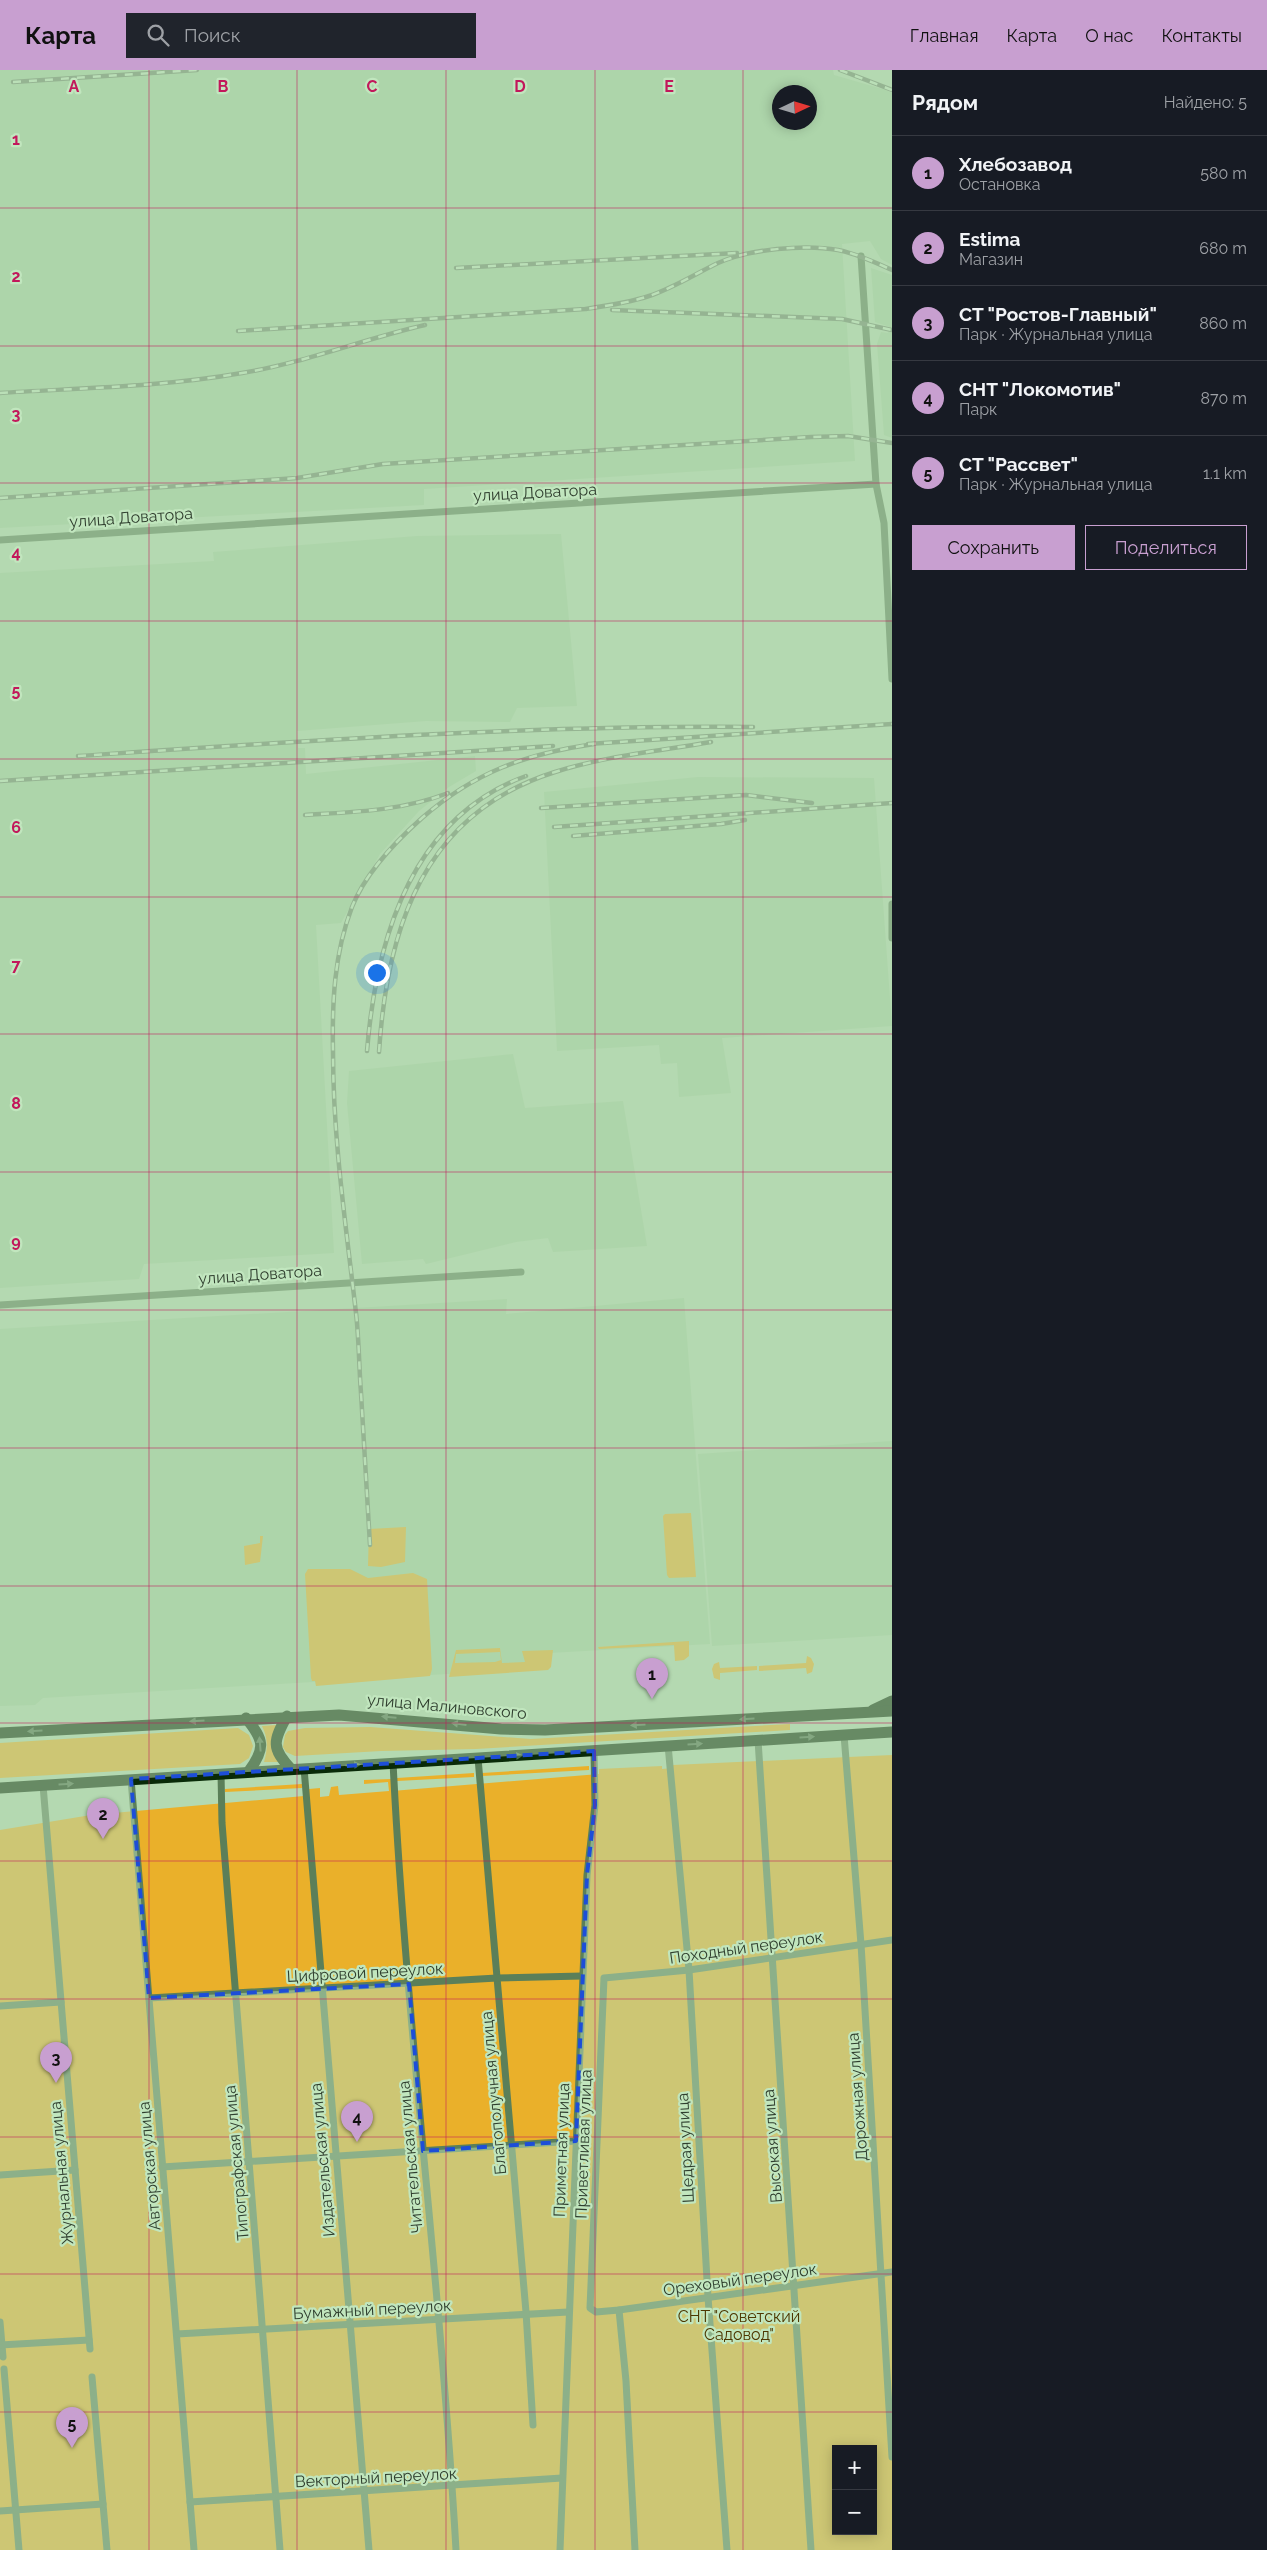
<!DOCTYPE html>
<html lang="ru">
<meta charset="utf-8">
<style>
:root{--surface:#171b24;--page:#20242c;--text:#f1f3f6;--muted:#9ea1a6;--line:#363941;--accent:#c89fd0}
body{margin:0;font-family:Raleway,sans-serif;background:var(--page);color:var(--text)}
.controls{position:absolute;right:15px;bottom:15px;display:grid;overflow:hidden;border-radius:0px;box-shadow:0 2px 12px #0003}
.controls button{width:45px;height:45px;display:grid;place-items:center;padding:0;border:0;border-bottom:1px solid var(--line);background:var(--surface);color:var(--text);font:25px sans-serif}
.compass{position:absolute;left:772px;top:15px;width:45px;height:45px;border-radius:50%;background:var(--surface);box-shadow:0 2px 12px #0003;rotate:86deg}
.you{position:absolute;left:376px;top:902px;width:18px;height:18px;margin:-12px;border:4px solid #fff;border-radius:50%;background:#1a73e8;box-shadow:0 0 0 8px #1a73e833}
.badge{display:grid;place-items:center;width:32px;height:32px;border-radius:50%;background:var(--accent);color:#111;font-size:16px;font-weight:700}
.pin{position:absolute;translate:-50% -41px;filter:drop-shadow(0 1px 2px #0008)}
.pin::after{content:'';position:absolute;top:26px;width:18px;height:15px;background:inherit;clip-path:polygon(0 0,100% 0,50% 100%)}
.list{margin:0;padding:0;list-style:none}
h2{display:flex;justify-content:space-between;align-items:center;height:65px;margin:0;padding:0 20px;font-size:21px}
h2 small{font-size:16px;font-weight:400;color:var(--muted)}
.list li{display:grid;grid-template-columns:32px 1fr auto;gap:15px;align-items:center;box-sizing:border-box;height:75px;padding:0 20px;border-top:1px solid var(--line)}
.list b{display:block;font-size:19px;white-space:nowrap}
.list p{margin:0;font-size:16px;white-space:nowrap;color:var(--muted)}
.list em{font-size:16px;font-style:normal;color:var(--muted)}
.actions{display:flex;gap:10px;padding:15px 20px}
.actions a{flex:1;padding:11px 0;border:1px solid var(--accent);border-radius:0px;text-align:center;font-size:18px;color:var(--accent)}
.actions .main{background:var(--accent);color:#111}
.icon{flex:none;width:28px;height:28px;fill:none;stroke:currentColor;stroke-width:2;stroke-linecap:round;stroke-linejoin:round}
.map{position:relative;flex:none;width:892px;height:2480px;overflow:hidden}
header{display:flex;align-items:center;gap:30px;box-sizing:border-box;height:70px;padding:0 25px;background:var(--accent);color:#111}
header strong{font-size:24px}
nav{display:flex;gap:28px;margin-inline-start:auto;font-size:18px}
.search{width:350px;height:45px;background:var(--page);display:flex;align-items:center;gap:12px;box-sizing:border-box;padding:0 18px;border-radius:0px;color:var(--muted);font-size:19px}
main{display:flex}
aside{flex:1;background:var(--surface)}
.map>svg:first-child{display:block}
</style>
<header>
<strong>Карта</strong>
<div class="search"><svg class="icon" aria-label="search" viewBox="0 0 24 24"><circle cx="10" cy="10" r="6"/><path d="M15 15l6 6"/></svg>Поиск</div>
<nav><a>Главная</a><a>Карта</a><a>О нас</a><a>Контакты</a></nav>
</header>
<main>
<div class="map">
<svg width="892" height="2480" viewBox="0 0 892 2480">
<rect width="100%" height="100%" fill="#b4d9b1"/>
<g fill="#a5d0a2" fill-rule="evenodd">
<path d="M 0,0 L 833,0 L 834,5 L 886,20 L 892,23 L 892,195 L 881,189 L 870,171 L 842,174 L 855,391 L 424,419 L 424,435 L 0,458 ZM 810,22 L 810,52 L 780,52 L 780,22 Z"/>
<polygon points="871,198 892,205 892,368 884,365 877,274 881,262 888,263 890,257 875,252"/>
<polygon points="561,464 577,636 517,638 510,652 426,651 297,661 298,678 305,678 306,704 475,686 476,701 449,717 419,741 380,784 341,853 316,855 334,1183 144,1194 139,1209 0,1218 0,503 214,491 213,482 417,466"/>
<polygon points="698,707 874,708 892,956 722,968 731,1023 679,1027 677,993 661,994 659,975 557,981 544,722"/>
<polygon points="513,984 525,1038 623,1031 647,1176 553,1182 548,1168 516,1172 426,1194 423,1189 362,1194 347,1033 349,1001"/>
<polygon points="684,1228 710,1574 531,1584 531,1599 43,1628 35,1635 0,1636 0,1259 507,1229 506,1244"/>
<polygon points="892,1371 892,1565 712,1576 698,1384"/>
</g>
<g fill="#eab02a" fill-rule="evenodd">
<polygon points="691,1443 696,1507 669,1508 667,1505 663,1446 665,1444"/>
<polygon points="406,1457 405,1492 381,1497 368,1496 369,1459"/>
<polygon points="260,1466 263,1466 260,1492 245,1495 244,1476 260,1473"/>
<polygon points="308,1499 350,1499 368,1508 413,1503 427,1509 432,1599 430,1606 316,1616 315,1611 312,1611 311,1608 305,1504"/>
<polygon points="689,1571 689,1586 684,1590 675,1591 674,1575 599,1579 598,1577"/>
<path d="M 500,1578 L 502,1593 L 525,1592 L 522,1581 L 553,1580 L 551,1597 L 548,1600 L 449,1607 L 456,1580 ZM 500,1582 L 501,1590 L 495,1592 L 455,1593 L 456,1584 Z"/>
<polygon points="807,1586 811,1588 814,1594 812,1602 807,1604 806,1598 759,1601 759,1596 806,1593"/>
<polygon points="719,1592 720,1598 757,1596 757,1600 720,1603 720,1610 714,1608 712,1599 714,1594"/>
<polygon points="790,1654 790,1660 476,1679 381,1681 295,1686 286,1682 283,1677 285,1665 288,1661 305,1658 370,1657 531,1669"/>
<path d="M 277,1655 L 278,1692 L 264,1692 C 268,1679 268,1668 262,1656 Z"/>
<polygon points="238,1658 249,1665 253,1676 249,1688 240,1694 0,1708 0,1673"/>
<path d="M 892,1685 L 892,2480 L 0,2480 L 0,1760 L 91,1745 L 304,1726 L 309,1719 L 320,1718 L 320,1727 L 329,1726 L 331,1717 L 338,1716 L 339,1725 L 389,1721 L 388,1712 L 364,1714 L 364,1710 L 391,1709 L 392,1721 L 599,1704 L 599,1699 L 662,1696 L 662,1699 L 673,1698 L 673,1695 ZM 836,2379 L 873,2379 L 873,2461 L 836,2461 Z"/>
<polygon points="589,1696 589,1700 482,1706 482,1703"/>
<polygon points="474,1703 474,1707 397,1711 397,1708"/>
<polygon points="302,1714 302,1718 225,1722 225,1719"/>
</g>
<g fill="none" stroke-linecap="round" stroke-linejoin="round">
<g stroke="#5b7f59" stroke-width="7">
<polyline points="861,186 876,414 884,453 892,609"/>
<polyline points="0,470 876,414"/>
<polyline points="892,834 892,868"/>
<polyline points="0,1235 521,1202"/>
<polyline points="844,1665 861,1874 892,2387"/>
<polyline points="758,1670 811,2480"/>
<polyline points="668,1675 689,1900 708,2227 727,2480"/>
<polyline points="478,1688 526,2242 533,2355"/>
<path d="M 393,1692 C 406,1955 441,2217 456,2480"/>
<polyline points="304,1698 369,2480"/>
<polyline points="221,1703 222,1753 280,2480"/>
<polyline points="131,1709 194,2480"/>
<polyline points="43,1715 90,2279"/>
<polyline points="892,1870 689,1900 604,1908 590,2238 596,2242 619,2240 892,2202"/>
<polyline points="149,1928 497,1908 582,1906"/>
<polyline points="0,1936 61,1932"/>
<polyline points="162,2097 576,2071"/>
<polyline points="0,2105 75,2100"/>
<polyline points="619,2240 626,2311 635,2480"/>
<polyline points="0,2252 3,2287"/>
<polyline points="177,2264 568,2242"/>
<polyline points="0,2275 89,2270"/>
<polyline points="4,2299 19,2480"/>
<polyline points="92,2307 107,2480"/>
<polyline points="190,2432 562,2408"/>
<polyline points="0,2441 103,2434"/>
<polyline points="560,2480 587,1805 595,1735 594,1681"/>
</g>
<g stroke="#092a08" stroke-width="11">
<polyline points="873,1640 892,1631"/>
<path d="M 287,1646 C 273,1671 271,1678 291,1699"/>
<path d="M 246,1648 C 264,1670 266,1678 249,1701"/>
<polyline points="0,1663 339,1645 501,1659 545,1660 892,1641"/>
<polyline points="0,1718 892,1662"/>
</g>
<g stroke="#6f886d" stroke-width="4.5">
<g id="rail">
<polyline points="840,0 892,20"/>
<polyline points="13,12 197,0"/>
<polyline points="456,198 737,183"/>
<polyline points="612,240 842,249 892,260"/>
<path d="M 238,261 L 585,239 C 606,236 628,233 649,226 C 673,218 695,204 718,193 C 749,179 805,174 838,180 C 858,184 874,192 892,200"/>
<path d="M 0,323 C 80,318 162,317 242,303 C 304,293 363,269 425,255"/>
<polyline points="0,428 297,408 383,394 811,367 848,366 892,373"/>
<polyline points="588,674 892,654"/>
<path d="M 78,686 C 303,671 528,655 753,657"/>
<polyline points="0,711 553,676"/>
<polyline points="541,738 746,725 812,733"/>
<path d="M 305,745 C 353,742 402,741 448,723"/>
<polyline points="554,757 892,733"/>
<polyline points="573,766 721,754 745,750"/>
<path d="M 367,981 C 376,870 411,748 526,706"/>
<path d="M 379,982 C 387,857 424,743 555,702 C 605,686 659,681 711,672"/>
<path d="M 370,1475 C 367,1425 364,1374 361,1323 C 359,1297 359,1269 356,1243 C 346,1156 333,1070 333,982 C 332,933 334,884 352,837 C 366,802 395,772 422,748 C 475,702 525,684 594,674"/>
</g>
</g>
<use href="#rail" stroke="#c1e6be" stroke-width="2.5" stroke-dasharray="8" stroke-linecap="butt"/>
</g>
<defs><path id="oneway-solid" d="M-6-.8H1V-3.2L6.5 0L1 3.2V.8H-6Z" transform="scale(1.25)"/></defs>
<g fill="#496c48">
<use href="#oneway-solid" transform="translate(389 1647) rotate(-175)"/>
<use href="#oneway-solid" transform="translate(747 1649) rotate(177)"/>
<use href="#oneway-solid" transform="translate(197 1651) rotate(177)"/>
<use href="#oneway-solid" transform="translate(459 1654) rotate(-173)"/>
<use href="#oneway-solid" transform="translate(638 1655) rotate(176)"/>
<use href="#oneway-solid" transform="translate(35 1661) rotate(177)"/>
<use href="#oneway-solid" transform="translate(807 1667) rotate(-3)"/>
<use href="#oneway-solid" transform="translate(260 1674) rotate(-95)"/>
<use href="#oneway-solid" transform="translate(695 1674) rotate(-3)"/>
<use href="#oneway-solid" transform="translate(515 1686) rotate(-4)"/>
<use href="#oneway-solid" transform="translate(353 1695) rotate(-4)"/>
<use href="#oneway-solid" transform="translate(66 1714) rotate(-4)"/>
</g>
<path d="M0 0H892V2480H0ZM 594,1681 L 595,1735 L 587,1805 L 576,2071 L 423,2081 L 409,1914 L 149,1928 L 131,1709 Z" fill="#b4d9b1" fill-opacity=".55" fill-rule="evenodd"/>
<path fill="none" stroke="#1d4ed8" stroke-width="4" stroke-dasharray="10 6" stroke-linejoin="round" d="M 594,1681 L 595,1735 L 587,1805 L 576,2071 L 423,2081 L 409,1914 L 149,1928 L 131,1709 Z"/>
<path fill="none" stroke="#c2185b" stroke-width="1" stroke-opacity="0.55" d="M 149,0 L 149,2480M 297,0 L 297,2480M 446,0 L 446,2480M 595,0 L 595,2480M 743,0 L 743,2480M 0,138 L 892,138M 0,276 L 892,276M 0,413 L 892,413M 0,551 L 892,551M 0,689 L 892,689M 0,827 L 892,827M 0,964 L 892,964M 0,1102 L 892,1102M 0,1240 L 892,1240M 0,1378 L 892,1378M 0,1516 L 892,1516M 0,1653 L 892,1653M 0,1791 L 892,1791M 0,1929 L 892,1929M 0,2067 L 892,2067M 0,2204 L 892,2204M 0,2342 L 892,2342"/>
<g text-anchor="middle" stroke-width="4.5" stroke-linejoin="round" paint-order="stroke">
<g font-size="16" fill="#2f3e2e" stroke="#c1e6be">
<text transform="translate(535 422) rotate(-3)" y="6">улица Доватора</text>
<text transform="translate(131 447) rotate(-4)" y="6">улица Доватора</text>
<text transform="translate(260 1204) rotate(-4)" y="6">улица Доватора</text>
<text transform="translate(447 1636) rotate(5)" y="6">улица Малиновского</text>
<text transform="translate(746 1877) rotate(-8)" y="6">Походный переулок</text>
<text transform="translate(365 1902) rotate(-3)" y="6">Цифровой переулок</text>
<text transform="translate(493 2023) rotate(-95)" y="6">Благополучная улица</text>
<text transform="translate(857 2027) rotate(-94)" y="6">Дорожная улица</text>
<text transform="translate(583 2074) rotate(-88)" y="6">Приветливая улица</text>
<text transform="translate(772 2076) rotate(-94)" y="6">Высокая улица</text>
<text transform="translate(685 2078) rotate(-93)" y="6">Щедрая улица</text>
<text transform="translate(561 2080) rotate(-88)" y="6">Приметная улица</text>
<text transform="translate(410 2087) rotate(-95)" y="6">Читательская улица</text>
<text transform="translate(322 2090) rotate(-95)" y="6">Издательская улица</text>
<text transform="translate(236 2093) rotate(-95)" y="6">Типографская улица</text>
<text transform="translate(149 2096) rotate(-95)" y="6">Авторская улица</text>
<text transform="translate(61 2103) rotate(-95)" y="6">Журнальная улица</text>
<text transform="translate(740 2209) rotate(-8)" y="6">Ореховый переулок</text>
<text transform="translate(372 2239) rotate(-3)" y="6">Бумажный переулок</text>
<text transform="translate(376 2407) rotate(-3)" y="6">Векторный переулок</text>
</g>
<g font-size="16" fill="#4e3700" stroke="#c1e6be">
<text x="739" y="2252">СНТ "Советский<tspan x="739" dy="18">Садовод"</tspan></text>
</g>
</g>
<g font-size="16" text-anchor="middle" font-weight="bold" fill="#c2185b" stroke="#c1e6be" stroke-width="4.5" stroke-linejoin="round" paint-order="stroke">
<text x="74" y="22">A</text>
<text x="223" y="22">B</text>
<text x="372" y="22">C</text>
<text x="520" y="22">D</text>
<text x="669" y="22">E</text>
<text x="16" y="75">1</text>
<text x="16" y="212">2</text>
<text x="16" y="350">3</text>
<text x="16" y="488">4</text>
<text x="16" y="626">5</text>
<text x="16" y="763">6</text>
<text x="16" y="901">7</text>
<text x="16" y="1039">8</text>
<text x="16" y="1177">9</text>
</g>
</svg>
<div class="controls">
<button>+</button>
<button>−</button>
</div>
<svg class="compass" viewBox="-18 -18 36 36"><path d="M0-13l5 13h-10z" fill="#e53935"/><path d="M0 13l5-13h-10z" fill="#9ea1a6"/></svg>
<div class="you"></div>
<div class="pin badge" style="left:652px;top:1629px">1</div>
<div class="pin badge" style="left:103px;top:1769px">2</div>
<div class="pin badge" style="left:56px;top:2013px">3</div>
<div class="pin badge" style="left:357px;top:2072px">4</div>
<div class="pin badge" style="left:72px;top:2378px">5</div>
</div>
<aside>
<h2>Рядом<small>Найдено: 5</small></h2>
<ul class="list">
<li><span class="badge">1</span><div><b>Хлебозавод</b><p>Остановка</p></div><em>580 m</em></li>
<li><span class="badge">2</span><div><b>Estima</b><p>Магазин</p></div><em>680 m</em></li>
<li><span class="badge">3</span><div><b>СТ &quot;Ростов-Главный&quot;</b><p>Парк · Журнальная улица</p></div><em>860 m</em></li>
<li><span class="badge">4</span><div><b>СНТ &quot;Локомотив&quot;</b><p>Парк</p></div><em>870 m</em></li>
<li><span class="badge">5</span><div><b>СТ &quot;Рассвет&quot;</b><p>Парк · Журнальная улица</p></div><em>1.1 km</em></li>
</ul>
<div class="actions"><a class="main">Сохранить</a><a>Поделиться</a></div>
</aside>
</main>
